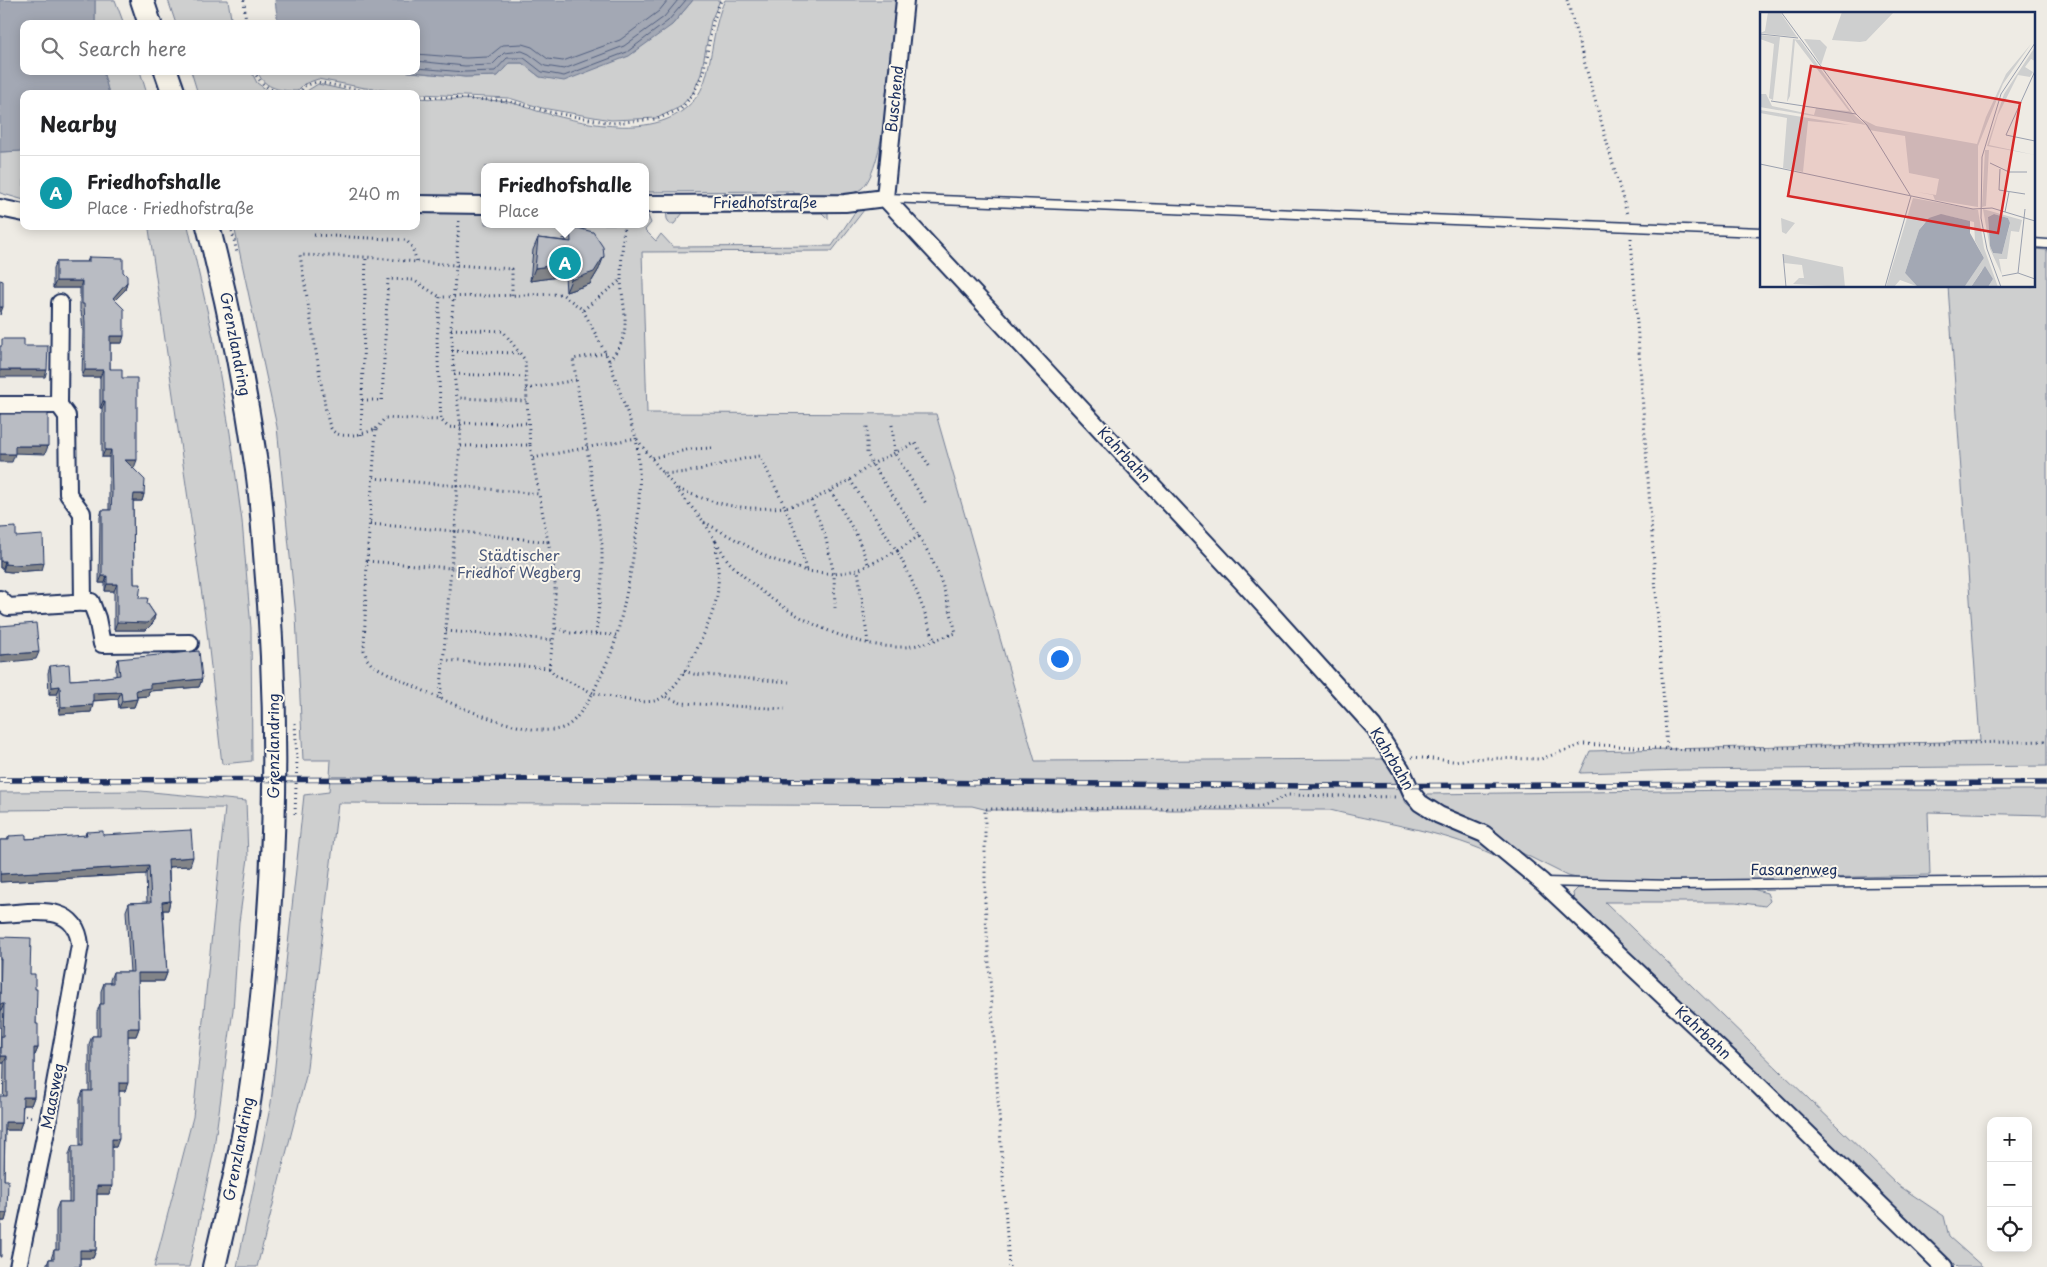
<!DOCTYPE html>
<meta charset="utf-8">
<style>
:root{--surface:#fff;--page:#f2f2f2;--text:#202124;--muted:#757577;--line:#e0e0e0;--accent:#1b2f5e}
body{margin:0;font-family:"Playpen Sans",sans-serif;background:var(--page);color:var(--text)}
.controls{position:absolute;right:15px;bottom:15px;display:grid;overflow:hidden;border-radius:10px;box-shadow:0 2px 12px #0003}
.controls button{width:45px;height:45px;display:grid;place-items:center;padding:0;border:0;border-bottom:1px solid var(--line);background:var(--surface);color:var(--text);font:25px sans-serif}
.you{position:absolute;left:1059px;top:658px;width:18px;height:18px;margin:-12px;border:4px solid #fff;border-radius:50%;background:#1a73e8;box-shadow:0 0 0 8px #1a73e833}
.badge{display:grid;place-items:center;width:32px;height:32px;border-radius:50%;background:var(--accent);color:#fff;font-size:16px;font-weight:700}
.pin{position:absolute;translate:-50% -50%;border:2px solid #fff;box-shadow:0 1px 5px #0006}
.popup{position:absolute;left:481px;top:163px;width:168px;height:65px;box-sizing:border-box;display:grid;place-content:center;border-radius:10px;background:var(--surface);filter:drop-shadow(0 1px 4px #0005);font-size:16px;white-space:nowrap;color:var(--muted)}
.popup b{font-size:19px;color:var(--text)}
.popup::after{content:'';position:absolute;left:50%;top:100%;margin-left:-10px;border:10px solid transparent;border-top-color:var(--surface)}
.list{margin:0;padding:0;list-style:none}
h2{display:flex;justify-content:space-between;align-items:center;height:65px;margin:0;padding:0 20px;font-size:21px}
h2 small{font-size:16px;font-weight:400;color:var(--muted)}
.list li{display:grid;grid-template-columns:32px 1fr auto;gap:15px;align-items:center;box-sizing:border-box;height:75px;padding:0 20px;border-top:1px solid var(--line)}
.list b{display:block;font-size:19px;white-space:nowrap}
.list p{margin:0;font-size:16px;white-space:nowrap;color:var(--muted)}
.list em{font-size:16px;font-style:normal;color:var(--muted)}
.icon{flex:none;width:28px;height:28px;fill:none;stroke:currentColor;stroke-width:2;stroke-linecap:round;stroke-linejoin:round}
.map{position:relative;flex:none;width:2047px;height:1267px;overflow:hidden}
.search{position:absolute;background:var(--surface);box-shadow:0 2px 12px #0003;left:20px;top:20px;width:400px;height:55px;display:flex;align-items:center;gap:12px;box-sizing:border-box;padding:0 18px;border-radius:10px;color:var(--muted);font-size:19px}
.panel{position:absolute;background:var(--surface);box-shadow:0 2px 12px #0003;left:20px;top:90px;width:400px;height:140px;border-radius:10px}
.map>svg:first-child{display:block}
</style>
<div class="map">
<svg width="2047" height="1267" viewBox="0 0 2047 1267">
<rect width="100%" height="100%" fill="#eeebe4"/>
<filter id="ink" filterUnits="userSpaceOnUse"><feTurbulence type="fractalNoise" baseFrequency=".02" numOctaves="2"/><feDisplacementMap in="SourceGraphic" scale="10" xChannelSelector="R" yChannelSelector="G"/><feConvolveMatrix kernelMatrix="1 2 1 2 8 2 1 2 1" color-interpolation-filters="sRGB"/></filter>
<g filter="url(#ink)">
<g fill="#cecfcf" stroke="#747f96">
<polygon points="95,0 115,0 124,24 95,24"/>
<polygon points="168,0 228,0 232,24 176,24"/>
<path d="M 693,0 L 720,0 L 711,21 L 701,74 L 693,93 L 680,107 L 657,118 L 611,120 L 542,108 L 509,98 L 420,94 L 365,88 L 318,79 L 304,84 L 297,91 C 282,91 265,89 258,73 L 265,71 L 401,71 L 465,77 L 498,76 L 509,63 L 522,63 L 540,77 L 672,25 Z"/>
<path d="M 725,0 L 897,0 C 893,36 887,170 861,189 C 843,201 814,197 793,197 L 793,191 L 645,192 L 645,167 L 485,167 L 485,199 L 416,198 L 416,98 C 446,100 478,98 508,102 C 518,104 528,108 537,111 C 586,124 663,144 698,95 C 713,73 711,27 725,0 Z"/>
<polygon points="103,71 140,71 147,94 109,94"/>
<polygon points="191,71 251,71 257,83 273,94 198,94"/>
<polygon points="318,84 363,94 366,94 302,94"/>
<polygon points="22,151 24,153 24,200 0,193 0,152"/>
<path d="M 645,208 L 651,223 L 645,230 L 656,241 L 661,234 L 673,247 L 832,246 L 857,209 L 864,210 L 832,251 L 642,252 L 647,413 L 936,414 L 1035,761 L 1386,759 L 1406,803 L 1414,809 L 1482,838 L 1502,859 C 1448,831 1389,825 1330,810 L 988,810 L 972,806 L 338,803 L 306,1076 L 257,1267 L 237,1267 L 271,1103 L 304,795 L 329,792 L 331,760 L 303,760 L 296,616 L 277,427 L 234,226 L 416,226 L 416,210 L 485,211 L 485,224 L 645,224 Z"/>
<polygon points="666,209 828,210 828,219 822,213 683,213 674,224 670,224 667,219"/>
<polygon points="160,226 188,226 213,336 230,433 242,521 251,628 252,761 222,764 206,623 149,229"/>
<polygon points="2033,249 2047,250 2047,766 1683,770 1580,773 1590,751 1980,741 1948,286 2033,286"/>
<polygon points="1744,790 2047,790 2047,815 1928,812 1930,875 1602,884 1568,876 1520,852 1483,824 1431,806 1427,794"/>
<polygon points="141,791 246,801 248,858 239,922 233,1010 213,1155 189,1267 154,1267 193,1117 225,808 0,810 0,792"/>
<polygon points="1745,887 1767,893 1770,901 1765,906 1736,902 1605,902 1898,1185 1944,1216 1949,1237 1983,1267 1957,1267 1574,900 1573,893 1578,888"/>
</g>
<g fill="#a3a8b4" stroke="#6d7892">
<polygon points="0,0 95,0 95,24 24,24 24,71 103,71 109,94 24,94 24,153 22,151 0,152"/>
<polygon points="275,0 693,0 672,25 629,56 564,81 540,77 522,63 509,63 498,76 465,77 401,71 416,71 416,24 278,24"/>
</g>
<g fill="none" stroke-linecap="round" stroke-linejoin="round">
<g stroke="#515f80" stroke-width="1">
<polyline points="416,54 466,58 488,57 503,45 522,44 532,47 548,59 563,61 620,40 659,11 668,0"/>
<polyline points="416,61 465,66 492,65 504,53 522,51 529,54 545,66 564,69 624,46 664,17 678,0"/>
<polyline points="416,68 465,72 495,71 507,58 524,58 542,72 564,76 627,52 668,21 686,0"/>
</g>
<g stroke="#1b2f5e" stroke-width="11">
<g id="lane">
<polyline points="887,198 1761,232"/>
<polyline points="2033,243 2047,244"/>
<polyline points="1544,882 1673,885 2047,881"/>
</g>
</g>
<g stroke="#1b2f5e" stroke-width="20">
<g id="street">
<polyline points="885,198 1247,587 1373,726 1401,769 1412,793 1420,803 1439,815 1484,834 1542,882 1759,1086 1944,1267"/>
<polyline points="885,198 905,0"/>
<polyline points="416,204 485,205"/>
<polyline points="645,204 845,203 885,198"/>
<polyline points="0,208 24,213"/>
<polyline points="0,405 59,405 67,416 68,494 82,513 83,603"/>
<polyline points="59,405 60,303"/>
<polyline points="0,599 8,607 91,602 97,618 102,644 190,643"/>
<path d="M 0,914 C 31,913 76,901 80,945 L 49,1117 L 18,1267"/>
</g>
</g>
<g stroke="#1b2f5e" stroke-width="26">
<g id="secondary">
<polyline points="142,0 150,24"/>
<polyline points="166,71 174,94"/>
<path d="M 208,226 C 229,307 245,387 257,470 C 261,497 263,526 265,554 C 281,729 276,906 252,1081 C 244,1143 228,1206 214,1267"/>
</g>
</g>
<g stroke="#1b2f5e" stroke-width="3" stroke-dasharray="1 4" stroke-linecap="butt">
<polyline points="244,0 246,24"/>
<polyline points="1567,0 1627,214"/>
<path d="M 254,71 C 261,86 274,93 289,94"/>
<polyline points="299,94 304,86 317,82 365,91 391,94"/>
<polyline points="416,96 509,101 549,112 612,123 657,119 681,109 693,94 703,74 713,22 721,0"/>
<polyline points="459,221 456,265 512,269 512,295"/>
<path d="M 624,224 C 623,242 621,261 621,279 C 622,309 635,334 609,360 L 636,438 L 663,473 C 697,475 728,460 760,456 L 785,507 L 811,501 L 850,480 L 872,464 L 915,443 L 931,469"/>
<polyline points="231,226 237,253"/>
<path d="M 314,235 L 406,240 L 412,247 L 417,262 L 366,257 L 300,255 L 326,412 C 328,418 329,427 333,431 C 342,440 366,433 376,429 L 367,561 L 364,650 L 367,659 L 372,665 C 408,684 530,747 567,726 C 578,719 586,704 593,693 C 610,696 637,704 654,701 C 680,696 712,621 717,596 C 720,579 717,559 716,542 C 721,549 725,558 731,564 C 774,608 842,648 904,647 C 921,646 940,638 956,633 C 950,608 943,583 932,560 C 915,526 892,495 872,464 L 867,453 L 867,426"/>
<polyline points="1631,238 1667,748"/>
<polyline points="564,244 564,224"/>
<polyline points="583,310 621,280"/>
<polyline points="451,329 503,331 525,360 527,401 458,398"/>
<polyline points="452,351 519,353"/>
<polyline points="454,374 526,377"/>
<polyline points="526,389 576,380"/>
<polyline points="362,400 382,400 388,279 413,280 440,297"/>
<polyline points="460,423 529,423"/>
<polyline points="892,425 895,454 927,505"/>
<polyline points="461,428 448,427 441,420 437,340 440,297 562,294 583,310 609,360"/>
<polyline points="376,429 385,418 441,420"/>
<polyline points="361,435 366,257"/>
<polyline points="530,445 539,494"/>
<polyline points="461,446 530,445 527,401"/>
<path d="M 533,458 L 636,438 C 646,503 632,572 617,635"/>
<polyline points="652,458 691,449 713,448"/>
<polyline points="663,473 704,522 716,542"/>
<polyline points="373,478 457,486 461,428 455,383 451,329 456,265 417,262"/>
<polyline points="850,480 897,551 858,570"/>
<path d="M 678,489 C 718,505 742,511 785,507 L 800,542 L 806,571 L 769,558 L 704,522"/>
<polyline points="831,491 857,536 869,566"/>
<polyline points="811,501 825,535 834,574 835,608"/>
<polyline points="370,524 455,531 457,486 539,494 548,542"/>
<path d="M 919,536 L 897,551 C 913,580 924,609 934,640"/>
<polyline points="367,561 451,568 455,531 548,542 555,574"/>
<polyline points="806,571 834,574 858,570 868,643"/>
<polyline points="446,631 553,640"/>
<polyline points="596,634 602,577 602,545 573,359 606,353"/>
<polyline points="549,668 555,675 593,693 612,651 617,635 570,633 555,628"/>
<polyline points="684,671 694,674 789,682"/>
<polyline points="666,697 681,703 785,709"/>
<polyline points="440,699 451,568 555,574 555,628 549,668 444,660"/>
<polyline points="1412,757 1453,761 1484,758 1541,759 1583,744 1687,750 2047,741"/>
<polyline points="295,814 297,759 295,723"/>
<polyline points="20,1116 34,1117"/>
<polyline points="1009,1267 985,902 985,809 1222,808 1263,806 1288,795 1397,797"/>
</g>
<use href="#lane" stroke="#fbf7ec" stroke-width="8"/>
<use href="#street" stroke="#fbf7ec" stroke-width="16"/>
<use href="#secondary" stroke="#fbf7ec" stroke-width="22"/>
<g stroke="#1b2f5e" stroke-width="5.5">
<polyline id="rail" points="0,780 590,779 1310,786 2047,783"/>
</g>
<use href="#rail" stroke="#fbf7ec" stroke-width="4" stroke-dasharray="11" stroke-linecap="butt"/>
</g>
<g fill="#9fa2a8" stroke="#1b2f5e">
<polygon points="570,226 599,269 590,284 566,292 565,276 530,281 533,250 538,238 566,241 566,238"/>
<polygon points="89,257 123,272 127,282 125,290 115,300 122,343 110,343 110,369 122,378 134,468 132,468 144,494 142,501 133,501 134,584 139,598 147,603 155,615 153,623 146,630 114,630 114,591 105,591 105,583 99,583 100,517 102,510 109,510 109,457 102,457 102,408 100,408 100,377 82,377 83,331 81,311 80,311 80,288 53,288 53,269 56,262 87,262"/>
<polygon points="0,528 16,537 42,570 11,572 3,571 3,568 0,568"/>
<polygon points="118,659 202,679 199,687 149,691 148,696 137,697 137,699 134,707 119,708 118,699 93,701 91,712 59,714 57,694 49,694 48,673 50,666 70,680 100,678 116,676 116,667"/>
<polygon points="86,832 103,835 190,866 169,867 170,901 168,910 163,910 167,973 164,981 138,981 139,1028 136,1036 128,1036 125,1091 119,1091 116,1147 112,1147 109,1194 97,1194 96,1250 93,1258 80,1258 80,1267 46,1267 49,1259 51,1259 54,1250 56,1250 56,1210 59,1202 69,1202 69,1155 72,1146 80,1146 80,1099 83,1091 89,1091 89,1044 92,1036 97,1036 97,1012 100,1004 101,1004 101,991 104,983 110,983 110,980 113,972 130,972 126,911 129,903 147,902 146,874 0,882 0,840 7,840 9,836 26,839 85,836"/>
<polygon points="0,937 30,974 35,989 36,1024 38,1048 35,1055 34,1055 34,1097 31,1105 23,1105 22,1122 19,1130 5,1130 4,1180 7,1213 5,1221 1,1221 4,1063 0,1063 1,1011 0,1011"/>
</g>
<g fill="#828488" stroke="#1b2f5e">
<polygon points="604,256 599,269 590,284 566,292 571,280"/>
<polygon points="570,263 565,276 530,281 535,268"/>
<polygon points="56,281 82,281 80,288 53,288"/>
<polygon points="127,282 125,290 110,305 113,298"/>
<polygon points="0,307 3,307 0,315"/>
<polygon points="110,336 124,336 122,343 108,343"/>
<polygon points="0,370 47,370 45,377 0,377"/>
<polygon points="85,370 103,370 100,377 82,377"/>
<polygon points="103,401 105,401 102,408 100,408"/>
<polygon points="15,446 48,446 45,454 12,453"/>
<polygon points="105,450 111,450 109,457 102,457"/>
<polygon points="0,454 15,454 12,462 0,462"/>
<polygon points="125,460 137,460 134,468 123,468"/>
<polygon points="134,494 144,494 142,501 131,501"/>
<polygon points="0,561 5,561 3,568 0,568"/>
<polygon points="44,563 42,570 11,572 3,571 5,564"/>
<polygon points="102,576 107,576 105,583 99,583"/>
<polygon points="107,584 117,584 114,591 105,591"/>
<polygon points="155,615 153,623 146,630 114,630 117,622"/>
<polygon points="39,652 36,659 0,663 0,655"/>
<polygon points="202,679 199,687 149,691 148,696 133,697 136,690 150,684"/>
<polygon points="60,686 57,694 49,694 52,687"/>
<polygon points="121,692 118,699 90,701 93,693"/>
<polygon points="137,699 134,707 119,708 122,701"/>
<polygon points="93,705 91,712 59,714 61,707"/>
<polygon points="193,857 190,866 165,867 168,859"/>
<polygon points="149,866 146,874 0,882 0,874"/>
<polygon points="170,901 168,910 159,910 162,902"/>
<polygon points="138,973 167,973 164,981 135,981"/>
<polygon points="0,1004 4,1004 1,1011 0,1011"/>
<polygon points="128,1028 139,1028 136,1036 125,1036"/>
<polygon points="34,1048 38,1048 35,1055 31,1055"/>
<polygon points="1,1056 7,1056 4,1063 0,1063"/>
<polygon points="119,1083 128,1083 125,1091 116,1091"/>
<polygon points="23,1097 34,1097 31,1105 20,1105"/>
<polygon points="5,1122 22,1122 19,1130 3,1130"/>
<polygon points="112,1139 119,1139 116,1147 109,1147"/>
<polygon points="97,1186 112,1186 109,1194 94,1194"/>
<polygon points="1,1213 7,1213 5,1221 0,1221"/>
<polygon points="80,1250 96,1250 93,1258 77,1258"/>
</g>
<g fill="#b9bcc3" stroke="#1b2f5e">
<polygon points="570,226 593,232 603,247 604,256 594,272 571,280 570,263 535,268 538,238 571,242"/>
<polygon points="89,257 123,258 123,272 127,276 127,282 113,298 124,309 124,336 110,336 110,369 122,369 122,378 137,378 137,460 125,460 145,480 144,494 134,494 133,502 134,584 141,584 139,598 148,598 147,603 155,615 148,623 117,622 117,584 107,584 107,576 102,576 102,510 111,510 112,493 111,450 105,450 105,401 103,401 103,370 85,370 85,324 84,304 82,304 82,281 56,281 56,262 89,262"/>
<polygon points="0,280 3,281 3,307 0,307"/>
<polygon points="2,339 24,339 24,346 48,346 47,370 0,370 0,346 2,346"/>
<polygon points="0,414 48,414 48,446 15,446 15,454 0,454"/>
<polygon points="16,527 16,537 43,535 44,563 14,565 5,564 5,561 0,561 0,528"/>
<polygon points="36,623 39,652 0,655 0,626"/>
<polygon points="199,651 202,679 150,684 150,688 136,690 137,699 122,701 121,692 93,693 93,705 61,707 60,686 52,687 50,666 69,664 70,680 100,678 120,675 118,659"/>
<polygon points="191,830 193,857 168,859 170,901 162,902 167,973 138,973 139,1028 128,1028 128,1083 119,1083 119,1139 112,1139 112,1186 97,1186 96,1250 80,1250 80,1267 49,1267 49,1259 54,1259 54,1250 59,1250 59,1202 72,1202 72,1146 83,1146 83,1091 92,1091 92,1036 100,1036 100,1004 104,1004 104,983 113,983 113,972 133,972 129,903 151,902 149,866 0,874 0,840 9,840 9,836 26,835 26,839 87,835 86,832 103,831 103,835"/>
<polygon points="0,937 31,938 30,974 35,974 35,989 37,989 36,1024 38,1024 38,1048 34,1048 34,1097 23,1097 22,1122 5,1122 4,1180 8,1180 7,1213 1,1213 1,1257 0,1257 0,1096 7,1096 7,1056 1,1056 1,1036 3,1036 4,1004 0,1004 1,959 0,959"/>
</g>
</g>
<g text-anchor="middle" stroke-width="4" stroke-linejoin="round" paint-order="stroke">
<g font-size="15" fill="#1b2f5e" stroke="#fbf7ec">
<text transform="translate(895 99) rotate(-84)" y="5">Buschend</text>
<text x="765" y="208">Friedhofstraße</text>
<text transform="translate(235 344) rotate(79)" y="5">Grenzlandring</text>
<text transform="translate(1124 455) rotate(47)" y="5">Kahrbahn</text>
<text transform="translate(274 746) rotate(-90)" y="5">Grenzlandring</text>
<text transform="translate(1392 759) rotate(59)" y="5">Kahrbahn</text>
<text x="1794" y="875">Fasanenweg</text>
<text transform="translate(1703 1033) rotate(43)" y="5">Kahrbahn</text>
<text transform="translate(53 1096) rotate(-79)" y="5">Maasweg</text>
<text transform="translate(239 1149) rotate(-79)" y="5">Grenzlandring</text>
</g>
<g font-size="15" fill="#48577a" stroke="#fbf7ec">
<text x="519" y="561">Städtischer<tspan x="519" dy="17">Friedhof Wegberg</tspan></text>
</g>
</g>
<g transform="translate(1760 12)">
<rect width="275" height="275" fill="#eeebe4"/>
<path d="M 8,0 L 20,0 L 37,25 L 0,21 L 5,19 ZM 82,0 L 134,0 L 106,29 L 100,30 L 72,28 ZM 0,23 L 20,25 L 13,88 L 9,86 L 14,32 L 0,27 ZM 33,27 L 40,28 L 93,102 L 106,113 L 0,95 L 0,82 L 6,82 L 12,94 L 31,98 L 54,103 L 56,96 L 89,99 L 35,28 L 30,84 L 27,90 ZM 44,27 L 60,28 L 67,35 L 61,53 ZM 271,32 L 243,72 L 218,134 L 218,195 L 175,188 L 173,183 L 157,180 L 153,183 L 157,180 L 176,183 L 179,167 L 149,161 L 145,124 L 109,118 L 102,107 L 116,114 L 217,132 L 226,105 L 246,62 ZM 275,35 L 275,49 L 271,47 L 265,55 L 273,60 L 270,65 L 258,63 L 238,103 L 229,133 L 275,143 L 227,134 L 244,82 ZM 0,98 L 79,111 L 90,113 L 48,109 L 43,160 L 23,156 L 27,106 L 0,101 ZM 225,138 L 229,138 L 226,194 L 222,195 ZM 153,186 L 218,198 L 224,236 L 238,275 L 228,275 L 233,267 L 222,258 L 211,275 L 204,275 L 224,246 L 215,229 L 214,210 L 184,203 L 166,209 L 159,218 L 145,261 L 159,275 L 140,268 L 134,275 L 126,275 ZM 223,197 L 262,208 L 259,220 L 251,219 L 247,247 L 239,247 L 242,263 L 230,237 ZM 234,202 L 248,206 L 250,212 L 242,242 L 233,241 L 230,234 L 228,205 ZM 21,206 L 35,211 L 26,222 L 22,220 ZM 23,242 L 83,255 L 85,275 L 33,272 L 39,266 L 44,266 L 42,253 L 24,251 Z" fill="#cecfcf" fill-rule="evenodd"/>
<path d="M 181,202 L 210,209 L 210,221 L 224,246 L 205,274 L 158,275 L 145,261 L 159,218 L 169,206 ZM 234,202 L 248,206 L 250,211 L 242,242 L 233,241 L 230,234 L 228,205 ZM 225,254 L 233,267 L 228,275 L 211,275 Z" fill="#a3a8b4"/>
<path fill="none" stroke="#9aa0ae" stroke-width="1" d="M 21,0 L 96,102 L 107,113 L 150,183M 0,22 L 38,26M 275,59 L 246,123 L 275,129M 11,89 L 96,102M 230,151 L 249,160 L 267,160M 0,152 L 213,197 L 232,196 L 275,209M 240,157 L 239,178 L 265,182M 245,200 L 249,180M 23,242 L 26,275M 258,261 L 265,197M 242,264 L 258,261 L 275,267M 125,275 L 151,184M 241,275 L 227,237 L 221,206 L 222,145 L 241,82 L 275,31"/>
<path fill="#d62828" fill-opacity="0.15" stroke="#d62828" stroke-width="2.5" d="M 51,54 L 260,91 L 238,221 L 28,184 Z"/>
<rect width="275" height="275" fill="none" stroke="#1b2f5e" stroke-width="2.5"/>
</g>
</svg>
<div class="controls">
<button>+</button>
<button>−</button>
<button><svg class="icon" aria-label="locate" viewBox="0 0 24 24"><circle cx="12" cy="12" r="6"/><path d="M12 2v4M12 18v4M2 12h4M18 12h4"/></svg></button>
</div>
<div class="you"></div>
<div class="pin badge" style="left:565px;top:263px;background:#0f9aa8">A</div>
<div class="popup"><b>Friedhofshalle</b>Place</div>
<div class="search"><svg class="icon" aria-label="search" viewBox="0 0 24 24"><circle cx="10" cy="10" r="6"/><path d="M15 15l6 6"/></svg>Search here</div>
<section class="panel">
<h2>Nearby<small></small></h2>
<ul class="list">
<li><span class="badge" style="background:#0f9aa8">A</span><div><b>Friedhofshalle</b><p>Place · Friedhofstraße</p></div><em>240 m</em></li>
</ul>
</section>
</div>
